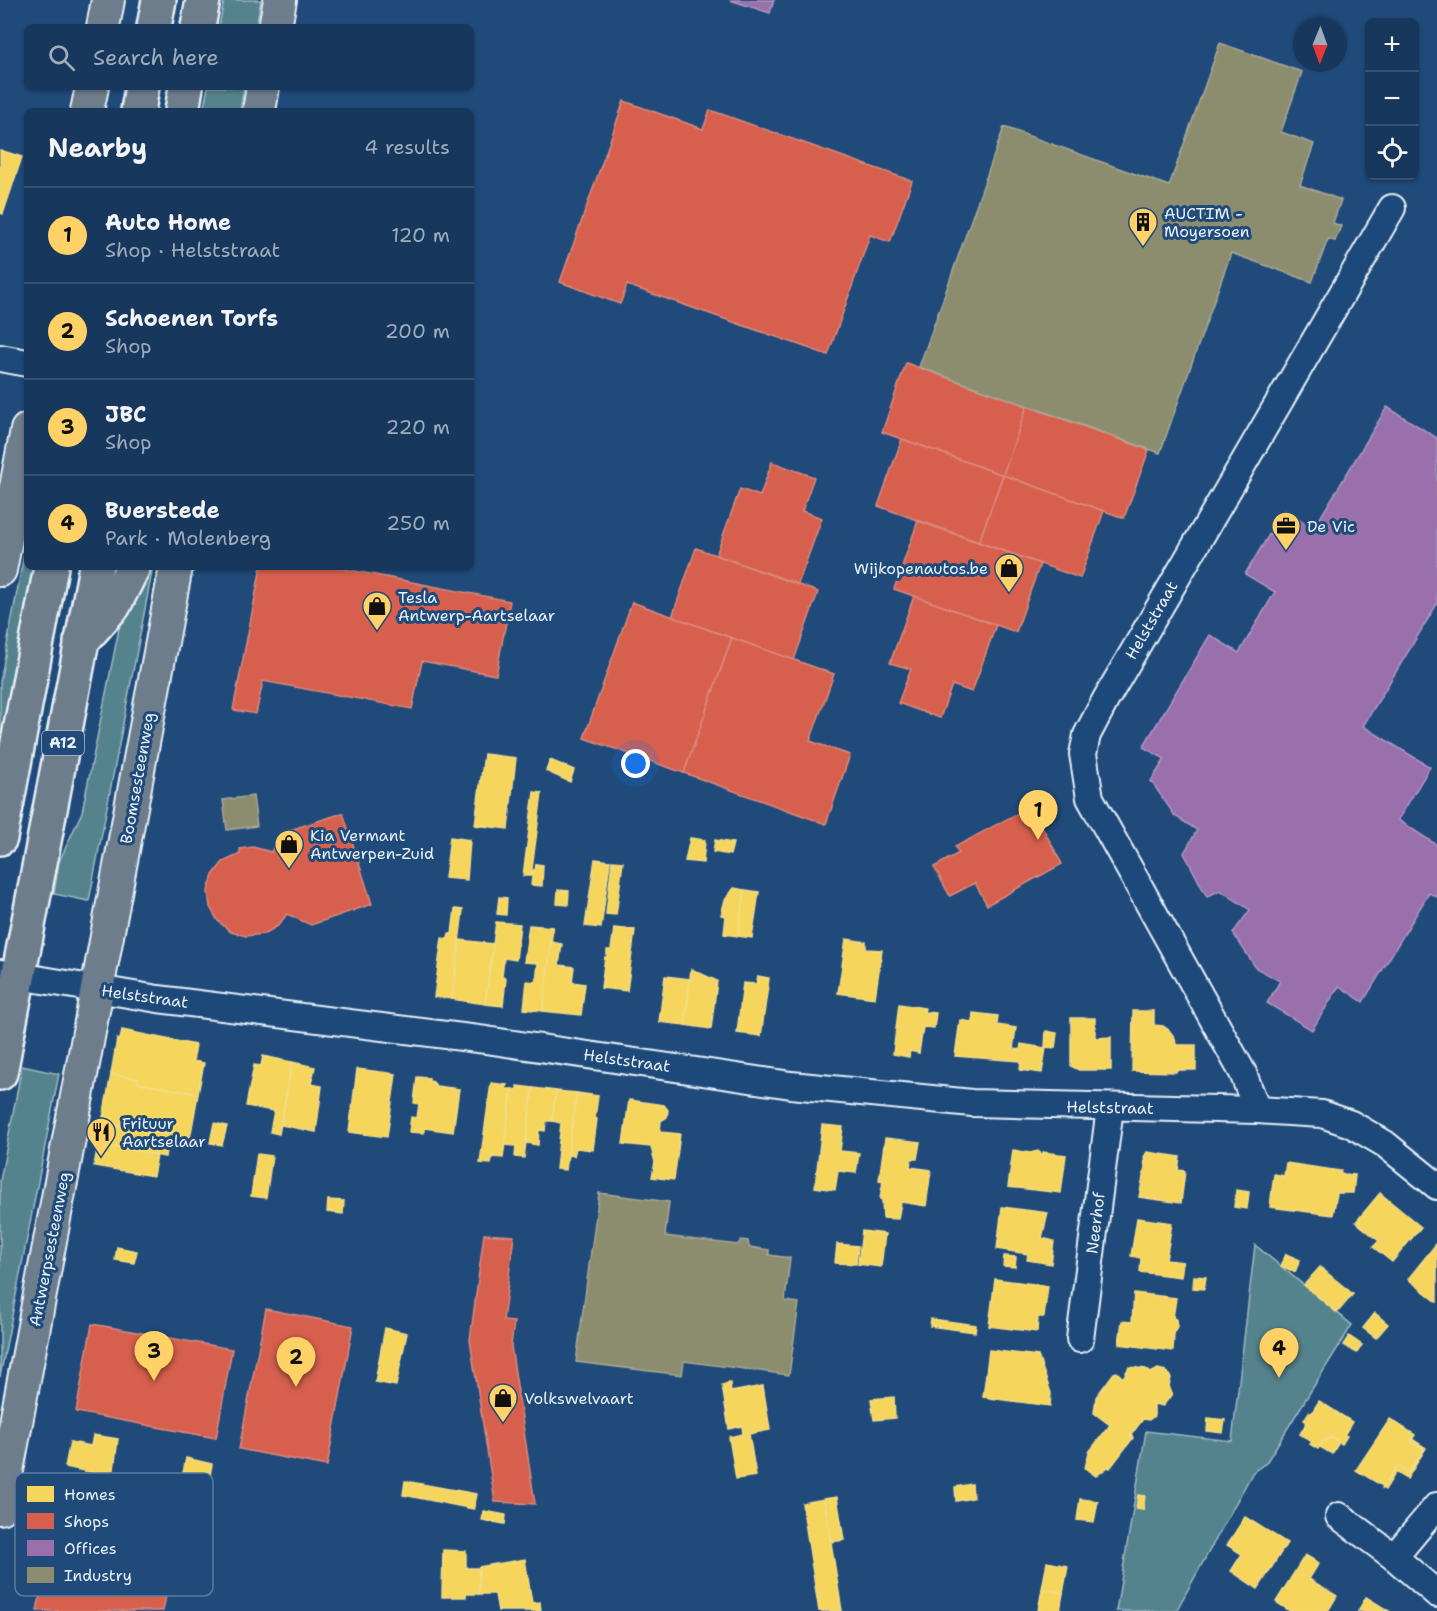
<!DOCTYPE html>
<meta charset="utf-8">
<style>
:root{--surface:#17385c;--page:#244365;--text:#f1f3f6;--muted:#9eacbb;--line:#365272;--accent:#ffd166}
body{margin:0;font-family:"Shantell Sans",sans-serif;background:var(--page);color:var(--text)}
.controls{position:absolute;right:18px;top:18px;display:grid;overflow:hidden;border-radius:9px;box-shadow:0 2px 4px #0004}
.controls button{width:54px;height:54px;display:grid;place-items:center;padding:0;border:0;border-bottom:2px solid var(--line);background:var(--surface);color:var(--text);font:30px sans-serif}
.compass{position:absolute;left:1293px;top:18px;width:54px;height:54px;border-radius:50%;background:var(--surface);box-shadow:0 2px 4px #0004;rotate:181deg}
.you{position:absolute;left:636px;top:764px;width:21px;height:21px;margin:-15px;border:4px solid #fff;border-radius:50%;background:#1a73e8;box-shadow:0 0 0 9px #1a73e833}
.badge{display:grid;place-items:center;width:39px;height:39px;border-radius:50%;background:var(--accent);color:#111;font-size:20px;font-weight:700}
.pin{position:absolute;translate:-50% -50px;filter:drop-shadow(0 2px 3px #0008)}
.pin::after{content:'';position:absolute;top:32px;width:21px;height:18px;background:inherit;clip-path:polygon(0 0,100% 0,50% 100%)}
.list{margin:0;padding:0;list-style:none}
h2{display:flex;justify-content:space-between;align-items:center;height:78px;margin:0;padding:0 24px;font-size:26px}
h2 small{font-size:20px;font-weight:400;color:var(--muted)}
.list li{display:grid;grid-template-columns:39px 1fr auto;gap:18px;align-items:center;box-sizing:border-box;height:96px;padding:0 24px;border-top:2px solid var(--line)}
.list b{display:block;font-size:22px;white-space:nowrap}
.list p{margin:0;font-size:20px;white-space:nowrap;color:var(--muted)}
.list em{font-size:20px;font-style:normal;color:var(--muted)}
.icon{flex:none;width:33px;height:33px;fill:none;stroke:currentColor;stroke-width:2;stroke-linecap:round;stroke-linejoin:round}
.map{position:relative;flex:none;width:1437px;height:1611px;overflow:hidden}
.search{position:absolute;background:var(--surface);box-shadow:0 2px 4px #0004;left:24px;top:24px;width:450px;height:66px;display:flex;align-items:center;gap:15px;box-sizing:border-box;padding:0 21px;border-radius:9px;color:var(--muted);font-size:22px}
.panel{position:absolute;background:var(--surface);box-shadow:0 2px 4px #0004;left:24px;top:108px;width:450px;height:462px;border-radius:9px}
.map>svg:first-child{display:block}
</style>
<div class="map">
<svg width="1437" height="1611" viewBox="0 0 1437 1611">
<rect width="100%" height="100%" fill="#1f4a7a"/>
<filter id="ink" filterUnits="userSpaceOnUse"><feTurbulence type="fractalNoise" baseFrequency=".0167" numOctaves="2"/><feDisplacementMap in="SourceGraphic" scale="12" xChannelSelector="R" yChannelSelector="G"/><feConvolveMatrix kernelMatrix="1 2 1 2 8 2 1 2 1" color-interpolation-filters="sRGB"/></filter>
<g filter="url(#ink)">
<g fill="#54838d" stroke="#9ebac2" stroke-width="1.5">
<polygon points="224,0 261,0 256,27 219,27"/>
<polygon points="208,87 244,87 240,111 203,111"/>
<polygon points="27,539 27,567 33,567 0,745 0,682"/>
<polygon points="142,567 153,567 89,901 54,894 59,862 82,812 124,604"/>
<polygon points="22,1066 59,1074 0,1377 0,1181"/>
<polygon points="1255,1245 1352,1325 1266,1463 1253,1472 1176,1611 1116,1611 1146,1431 1232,1441"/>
</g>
<g fill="#f6d55c" stroke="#f2dd8b" stroke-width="1.5">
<polygon points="0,150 22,157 3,214 0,213"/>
<polygon points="484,754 516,758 508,829 475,825"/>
<polygon points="550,760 574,770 570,782 546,771"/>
<polygon points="534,792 542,793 531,876 523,876"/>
<polygon points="450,837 470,840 467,880 445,878"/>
<polygon points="690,838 705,840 703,863 685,861"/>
<polygon points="715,840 733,843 730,855 713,852"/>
<polygon points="595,859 610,861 601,928 585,926"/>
<polygon points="612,861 623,862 616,915 606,914"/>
<polygon points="536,864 543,865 542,886 531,885 533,870 535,870"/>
<polygon points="734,888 745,890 738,936 724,934 726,916 721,915 725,900"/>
<polygon points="558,890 569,891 568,905 557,904"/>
<polygon points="745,890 759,892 752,938 738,936"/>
<polygon points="499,897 507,898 506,915 497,914"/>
<polygon points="455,909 463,910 452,999 434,997 442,938 448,939 449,934 452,934"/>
<polygon points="496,922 520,924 516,960 504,958 502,977 506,978 503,1006 485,1004"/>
<polygon points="529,925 553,927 543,1011 524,1009 527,981 536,982 538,963 524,962"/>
<polygon points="614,928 635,930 627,991 601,988 605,957 607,957 607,950 611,950"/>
<polygon points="846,939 866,942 866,949 882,950 875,998 838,993"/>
<polygon points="460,940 493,944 485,1004 452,999"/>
<polygon points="551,942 562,944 559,965 574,967 572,982 585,984 581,1015 543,1011"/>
<polygon points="691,969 717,981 711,1029 685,1025"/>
<polygon points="665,976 690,979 685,1025 659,1022"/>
<polygon points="758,976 769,978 761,1036 737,1033 743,983 756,984"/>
<polygon points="899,1004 925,1008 924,1012 936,1013 934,1028 923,1027 919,1053 910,1051 909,1057 893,1054"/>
<polygon points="1133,1011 1154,1011 1154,1025 1163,1026 1169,1030 1175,1038 1176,1045 1196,1045 1196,1070 1176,1070 1176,1072 1132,1071"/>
<polygon points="973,1013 998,1016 997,1025 1016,1028 1013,1049 1020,1050 1021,1044 1046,1048 1042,1073 1020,1070 1021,1061 955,1056 960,1020 972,1022"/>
<polygon points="1071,1018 1095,1018 1095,1038 1111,1037 1111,1070 1079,1070 1071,1066"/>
<polygon points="122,1030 196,1045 193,1061 204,1063 198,1094 138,1083 138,1079 111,1074 117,1039 120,1040"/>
<polygon points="1046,1031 1057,1033 1055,1048 1045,1047"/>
<polygon points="263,1056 292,1062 279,1134 270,1132 274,1111 246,1106 254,1065 261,1066"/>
<polygon points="292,1062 315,1067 311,1084 322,1086 316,1132 281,1125"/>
<polygon points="357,1069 396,1074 387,1137 349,1132"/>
<polygon points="111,1074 138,1079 138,1083 198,1094 190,1139 102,1123"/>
<polygon points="417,1077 429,1078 429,1081 433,1082 436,1086 459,1089 453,1132 424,1128 424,1133 409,1132 411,1117 417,1118 419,1104 414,1103"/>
<polygon points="491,1083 507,1085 506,1089 512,1089 503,1158 492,1157 491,1164 480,1163"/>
<polygon points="517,1086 533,1088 524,1158 515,1157 516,1146 504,1145 512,1089 517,1090"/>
<polygon points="533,1088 556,1091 552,1121 546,1121 545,1131 539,1130 538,1145 526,1143"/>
<polygon points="556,1091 577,1093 566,1170 556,1169 561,1123 552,1121"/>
<polygon points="577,1093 598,1096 595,1118 597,1119 593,1150 576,1148 574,1156 568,1155"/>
<polygon points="629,1100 664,1105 668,1110 667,1117 661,1121 660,1132 680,1134 674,1180 652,1177 655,1162 651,1147 623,1144"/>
<polygon points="102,1123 168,1135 165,1157 98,1144"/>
<polygon points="214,1123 227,1126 222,1145 210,1143"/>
<polygon points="822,1125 843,1127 840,1151 859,1153 856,1173 838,1171 835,1190 815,1187"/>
<polygon points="885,1138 920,1142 917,1159 911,1159 910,1167 931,1170 926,1206 901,1202 898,1219 883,1218 882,1200 880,1199 883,1181 879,1180"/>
<polygon points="98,1144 157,1155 153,1176 94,1166"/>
<polygon points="1013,1150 1030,1153 1038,1151 1043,1155 1043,1152 1066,1155 1061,1193 1008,1187"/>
<polygon points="1147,1152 1180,1157 1178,1170 1185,1171 1181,1203 1139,1197 1145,1167 1144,1157"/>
<polygon points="257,1154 272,1156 266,1198 251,1196"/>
<polygon points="1286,1163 1341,1171 1340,1174 1355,1175 1353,1193 1337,1193 1333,1215 1270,1207 1274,1174 1284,1176"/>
<polygon points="1236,1190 1249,1192 1247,1209 1234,1207"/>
<polygon points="1380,1193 1421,1227 1392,1262 1373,1247 1379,1241 1356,1222"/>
<polygon points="328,1200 344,1201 343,1214 327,1212"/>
<polygon points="1002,1207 1048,1213 1042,1238 1054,1241 1051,1264 1027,1260 1028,1254 997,1249"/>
<polygon points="1137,1218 1172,1223 1166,1260 1183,1262 1181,1277 1140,1272 1141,1258 1131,1256"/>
<polygon points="862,1231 885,1234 881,1267 858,1264"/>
<polygon points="1437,1243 1437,1302 1408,1279"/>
<polygon points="837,1244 858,1246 856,1264 835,1263"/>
<polygon points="117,1247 137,1251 134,1263 115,1260"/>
<polygon points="1286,1254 1300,1260 1295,1272 1281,1266"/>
<polygon points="1004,1256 1016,1257 1015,1267 1003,1266"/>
<polygon points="1320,1267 1353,1294 1337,1313 1304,1285"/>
<polygon points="1194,1276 1206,1277 1204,1289 1193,1288"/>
<polygon points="995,1279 1048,1286 1044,1317 1038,1317 1037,1332 989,1326"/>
<polygon points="1134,1293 1176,1298 1173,1318 1176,1319 1177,1326 1174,1334 1173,1351 1119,1344 1122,1321 1132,1322"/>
<polygon points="1375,1313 1388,1324 1376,1338 1363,1328"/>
<polygon points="931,1319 976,1325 975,1332 930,1326"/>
<polygon points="385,1328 407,1333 396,1386 375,1382"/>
<polygon points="1349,1336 1362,1345 1357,1353 1343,1345"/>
<polygon points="989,1350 1038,1356 1051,1393 1050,1406 983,1397"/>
<polygon points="1129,1367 1146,1369 1151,1373 1158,1369 1166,1371 1171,1378 1169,1386 1172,1394 1163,1406 1154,1404 1154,1416 1149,1420 1143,1419 1131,1435 1133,1438 1110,1468 1108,1467 1096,1476 1085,1468 1089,1452 1110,1425 1094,1413 1096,1397 1114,1373 1117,1372 1123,1378"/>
<polygon points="730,1383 731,1392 763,1386 770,1430 749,1434 756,1476 736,1479 729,1437 743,1434 742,1426 729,1429 722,1385"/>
<polygon points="894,1397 895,1418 874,1420 871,1399"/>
<polygon points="1319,1401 1352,1422 1344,1435 1347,1436 1342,1444 1332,1438 1324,1440 1318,1449 1310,1444 1312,1442 1300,1434 1307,1422 1304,1420 1309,1412 1311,1414"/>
<polygon points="1208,1418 1225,1420 1223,1433 1207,1431"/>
<polygon points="1390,1419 1415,1435 1411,1441 1424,1449 1409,1473 1397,1466 1384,1487 1356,1470"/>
<polygon points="93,1435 118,1439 113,1477 65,1467 70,1442 91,1446"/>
<polygon points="1332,1438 1339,1442 1332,1454 1320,1447 1324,1440"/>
<polygon points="1412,1439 1426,1448 1407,1479 1396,1472 1385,1490 1382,1488 1397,1466 1409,1473 1424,1449 1411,1441"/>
<polygon points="186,1458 212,1464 206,1499 179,1493"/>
<polygon points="405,1481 477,1494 474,1509 403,1495"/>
<polygon points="972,1484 973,1498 956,1501 955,1487"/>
<polygon points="1138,1495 1145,1496 1143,1510 1136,1509"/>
<polygon points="837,1497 844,1540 831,1542 824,1499"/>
<polygon points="824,1499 831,1542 842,1611 819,1611 802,1503"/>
<polygon points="1080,1499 1098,1501 1094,1522 1077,1520"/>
<polygon points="484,1511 506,1515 505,1524 482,1520"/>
<polygon points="1245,1517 1287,1543 1258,1589 1231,1571 1242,1554 1227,1545"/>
<polygon points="443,1550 466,1551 466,1568 479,1568 479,1594 466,1594 466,1597 442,1597"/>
<polygon points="1305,1555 1319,1563 1309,1579 1337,1596 1328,1611 1290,1611 1276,1602"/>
<polygon points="525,1559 532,1603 540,1602 541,1611 498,1611 495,1594 479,1594 479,1567"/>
<polygon points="1047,1562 1068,1566 1063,1593 1042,1589"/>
<polygon points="1042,1589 1063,1593 1060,1611 1038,1611"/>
<polygon points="1366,1597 1389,1611 1358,1611"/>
</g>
<g fill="#d6604d" stroke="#db8c80" stroke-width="1.5">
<polygon points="624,101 703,129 710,110 912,181 890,242 870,235 828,355 627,285 620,304 560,282"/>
<polygon points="906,363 1027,406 1003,475 882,432"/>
<polygon points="1027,406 1149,450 1124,518 1003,475"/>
<polygon points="902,439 1003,475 979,542 878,506"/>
<polygon points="772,462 814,477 802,511 822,518 798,584 716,555 740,489 760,496"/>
<polygon points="1003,475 1104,511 1080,578 979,542"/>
<polygon points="918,521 1040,564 1016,632 894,589"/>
<polygon points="696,548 818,592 794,660 672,617"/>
<polygon points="261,567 334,567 510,601 496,675 422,661 412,709 263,681 256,714 233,710"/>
<polygon points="914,596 996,625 972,692 952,685 940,718 898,703 911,669 890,663"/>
<polygon points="632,602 732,638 684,773 584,738"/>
<polygon points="732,638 834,674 810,741 850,755 826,824 684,773"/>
<polygon points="1031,806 1062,864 987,905 975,883 950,896 934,867 959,853 955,847"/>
<polygon points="343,813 372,904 311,925 287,914 278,926 264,934 246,936 231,932 218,921 210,907 208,891 213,875 223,862 240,854 240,849 253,847 271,852 280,833"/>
<polygon points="484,1234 514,1236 503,1321 514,1322 511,1346 535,1504 495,1502 470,1340"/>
<polygon points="266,1309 353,1326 327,1466 239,1449"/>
<polygon points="92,1324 232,1349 216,1438 76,1412"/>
<polygon points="47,1561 168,1585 163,1611 37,1611"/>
</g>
<g fill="#9970ab" stroke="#b197c2" stroke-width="1.5">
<polygon points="730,0 774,0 770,13"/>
<polygon points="1387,407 1437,438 1437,604 1363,726 1430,767 1398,820 1437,845 1437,897 1429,893 1363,1002 1339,986 1312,1030 1267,1003 1280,981 1256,968 1233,933 1250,910 1220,890 1207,897 1184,853 1197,830 1175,816 1151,781 1165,759 1143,747 1210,635 1239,653 1275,592 1245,574 1284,510 1314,528"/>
</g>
<g fill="#8c8c6e" stroke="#a8aa97" stroke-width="1.5">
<polygon points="1220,43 1302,72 1281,132 1314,144 1300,185 1341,200 1333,223 1341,226 1335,241 1328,239 1312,282 1231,253 1160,453 919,367 1004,127 1169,186"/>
<polygon points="253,796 257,826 227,830 223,800"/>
<polygon points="599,1193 669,1202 665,1236 738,1245 741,1240 748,1241 749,1247 769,1250 769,1255 790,1258 785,1301 799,1303 789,1375 684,1361 682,1375 576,1362"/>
</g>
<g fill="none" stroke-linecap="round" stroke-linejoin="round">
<g stroke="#e8f1f8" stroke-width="30">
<g id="minor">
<polyline points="0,358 27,363"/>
<polyline points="0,973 158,999 486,1040 791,1085 972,1103 1257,1110 1322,1114 1351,1124 1385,1144 1437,1186"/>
<polyline points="1257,1110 1243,1073 1090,798 1083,754 1087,735 1106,699 1392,208"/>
<polyline points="1080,1339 1110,1108"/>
<polyline points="1339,1516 1394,1557 1437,1506"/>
<polyline points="1394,1557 1437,1594"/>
</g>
</g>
<g stroke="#e8f1f8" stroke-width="36">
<g id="major">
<polyline points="103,27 108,0"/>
<polyline points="275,27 280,0"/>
<polyline points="87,111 92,87"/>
<polyline points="259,111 263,87"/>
<polyline points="0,570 27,430"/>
<polyline points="0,1508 176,567"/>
</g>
</g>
<g stroke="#e8f1f8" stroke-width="38">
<g id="highway">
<polyline points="154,27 159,0"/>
<polyline points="198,27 203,0"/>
<polyline points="138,111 142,87"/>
<polyline points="182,111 186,87"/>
<polyline points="81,642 114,605 133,567"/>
<polyline points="0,838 51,567"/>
<polyline points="0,1073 96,567"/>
</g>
</g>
<use href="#minor" stroke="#1f4a7a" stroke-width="26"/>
<use href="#major" stroke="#6d7d8c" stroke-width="32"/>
<use href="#highway" stroke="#6d7d8c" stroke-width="33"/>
</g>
</g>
<defs>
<g id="building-pin" transform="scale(1.5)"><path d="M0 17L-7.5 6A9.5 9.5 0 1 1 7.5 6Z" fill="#ffd166" stroke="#1f4a7a"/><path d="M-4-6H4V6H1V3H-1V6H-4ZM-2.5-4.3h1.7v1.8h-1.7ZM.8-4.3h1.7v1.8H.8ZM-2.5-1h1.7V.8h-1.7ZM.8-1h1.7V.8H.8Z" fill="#111"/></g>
<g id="office-pin" transform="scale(1.5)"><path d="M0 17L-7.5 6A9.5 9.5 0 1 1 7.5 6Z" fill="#ffd166" stroke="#1f4a7a"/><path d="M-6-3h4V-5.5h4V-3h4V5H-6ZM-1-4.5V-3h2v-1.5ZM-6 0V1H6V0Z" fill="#111"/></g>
<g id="shop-pin" transform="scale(1.5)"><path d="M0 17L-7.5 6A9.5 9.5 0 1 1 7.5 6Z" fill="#ffd166" stroke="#1f4a7a"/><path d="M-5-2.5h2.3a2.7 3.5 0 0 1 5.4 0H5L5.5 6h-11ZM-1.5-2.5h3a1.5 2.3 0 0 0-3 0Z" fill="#111"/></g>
<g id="restaurant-pin" transform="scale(1.5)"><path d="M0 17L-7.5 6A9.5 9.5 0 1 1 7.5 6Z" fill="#ffd166" stroke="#1f4a7a"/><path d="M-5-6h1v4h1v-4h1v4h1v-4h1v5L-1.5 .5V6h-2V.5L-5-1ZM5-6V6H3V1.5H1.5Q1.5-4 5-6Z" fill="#111"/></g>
</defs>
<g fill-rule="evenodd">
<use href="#building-pin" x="1143" y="222"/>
<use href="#office-pin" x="1286" y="526"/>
<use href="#shop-pin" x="1009" y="568"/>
<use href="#shop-pin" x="377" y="606"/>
<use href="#shop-pin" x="289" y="844"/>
<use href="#restaurant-pin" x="101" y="1132"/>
<use href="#shop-pin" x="503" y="1398"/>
</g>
<g text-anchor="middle" stroke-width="6" stroke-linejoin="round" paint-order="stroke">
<rect fill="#1f4a7a" stroke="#acbfd2" stroke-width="1.5" x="42" y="731" width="42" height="24" rx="4.5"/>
<g font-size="15" font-weight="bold" fill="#e8f1f8">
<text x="63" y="748">A12</text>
</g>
<g font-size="16" fill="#e8f1f8" stroke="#1f4a7a" text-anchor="start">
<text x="1164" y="219">AUCTIM -<tspan x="1164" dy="18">Moyersoen</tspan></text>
<text x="1307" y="532">De Vic</text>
<text x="988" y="574" text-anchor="end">Wijkopenautos.be</text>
<text x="398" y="603">Tesla<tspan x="398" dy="18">Antwerp-Aartselaar</tspan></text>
<text x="310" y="841">Kia Vermant<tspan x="310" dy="18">Antwerpen-Zuid</tspan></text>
<text x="122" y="1129">Frituur<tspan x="122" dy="18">Aartselaar</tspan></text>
<text x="524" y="1404">Volkswelvaart</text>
</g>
<g font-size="16" fill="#e8f1f8" stroke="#1f4a7a">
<text transform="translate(1151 620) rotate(-60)" y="6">Helststraat</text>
<text transform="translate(137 778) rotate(-80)" y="6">Boomsesteenweg</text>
<text transform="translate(145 996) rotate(8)" y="6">Helststraat</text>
<text transform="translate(627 1060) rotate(8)" y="6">Helststraat</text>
<text transform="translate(1110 1107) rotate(1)" y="6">Helststraat</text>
<text transform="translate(1095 1223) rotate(-83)" y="6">Neerhof</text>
<text transform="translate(49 1249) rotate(-79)" y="6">Antwerpsesteenweg</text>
</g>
</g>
<rect x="15" y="1473" width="198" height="123" rx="9" fill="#1f4a7a" stroke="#5b7ca0" stroke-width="1.5"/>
<rect x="27" y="1486" width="27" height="16" fill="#f6d55c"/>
<rect x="27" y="1513" width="27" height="16" fill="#d6604d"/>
<rect x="27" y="1540" width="27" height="16" fill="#9970ab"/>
<rect x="27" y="1567" width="27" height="16" fill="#8c8c6e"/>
<g font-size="16" fill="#e8f1f8">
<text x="64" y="1500">Homes</text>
<text x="64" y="1527">Shops</text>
<text x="64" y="1554">Offices</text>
<text x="64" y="1581">Industry</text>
</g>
</svg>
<div class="controls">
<button>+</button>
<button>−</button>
<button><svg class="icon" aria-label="locate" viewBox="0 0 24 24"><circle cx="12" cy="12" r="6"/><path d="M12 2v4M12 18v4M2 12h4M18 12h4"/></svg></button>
</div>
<svg class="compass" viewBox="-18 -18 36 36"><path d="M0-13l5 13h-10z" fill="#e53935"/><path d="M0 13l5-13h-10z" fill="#9eacbb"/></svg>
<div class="you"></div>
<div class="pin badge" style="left:1038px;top:840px">1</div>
<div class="pin badge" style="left:296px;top:1387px">2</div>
<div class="pin badge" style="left:154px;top:1381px">3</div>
<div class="pin badge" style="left:1279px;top:1378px">4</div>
<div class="search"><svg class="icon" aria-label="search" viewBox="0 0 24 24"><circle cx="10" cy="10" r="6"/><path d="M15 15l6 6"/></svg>Search here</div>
<section class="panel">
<h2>Nearby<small>4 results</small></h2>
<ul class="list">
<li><span class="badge">1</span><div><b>Auto Home</b><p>Shop · Helststraat</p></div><em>120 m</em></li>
<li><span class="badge">2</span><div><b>Schoenen Torfs</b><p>Shop</p></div><em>200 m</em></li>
<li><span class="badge">3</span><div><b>JBC</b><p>Shop</p></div><em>220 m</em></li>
<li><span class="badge">4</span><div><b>Buerstede</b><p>Park · Molenberg</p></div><em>250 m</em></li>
</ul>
</section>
</div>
